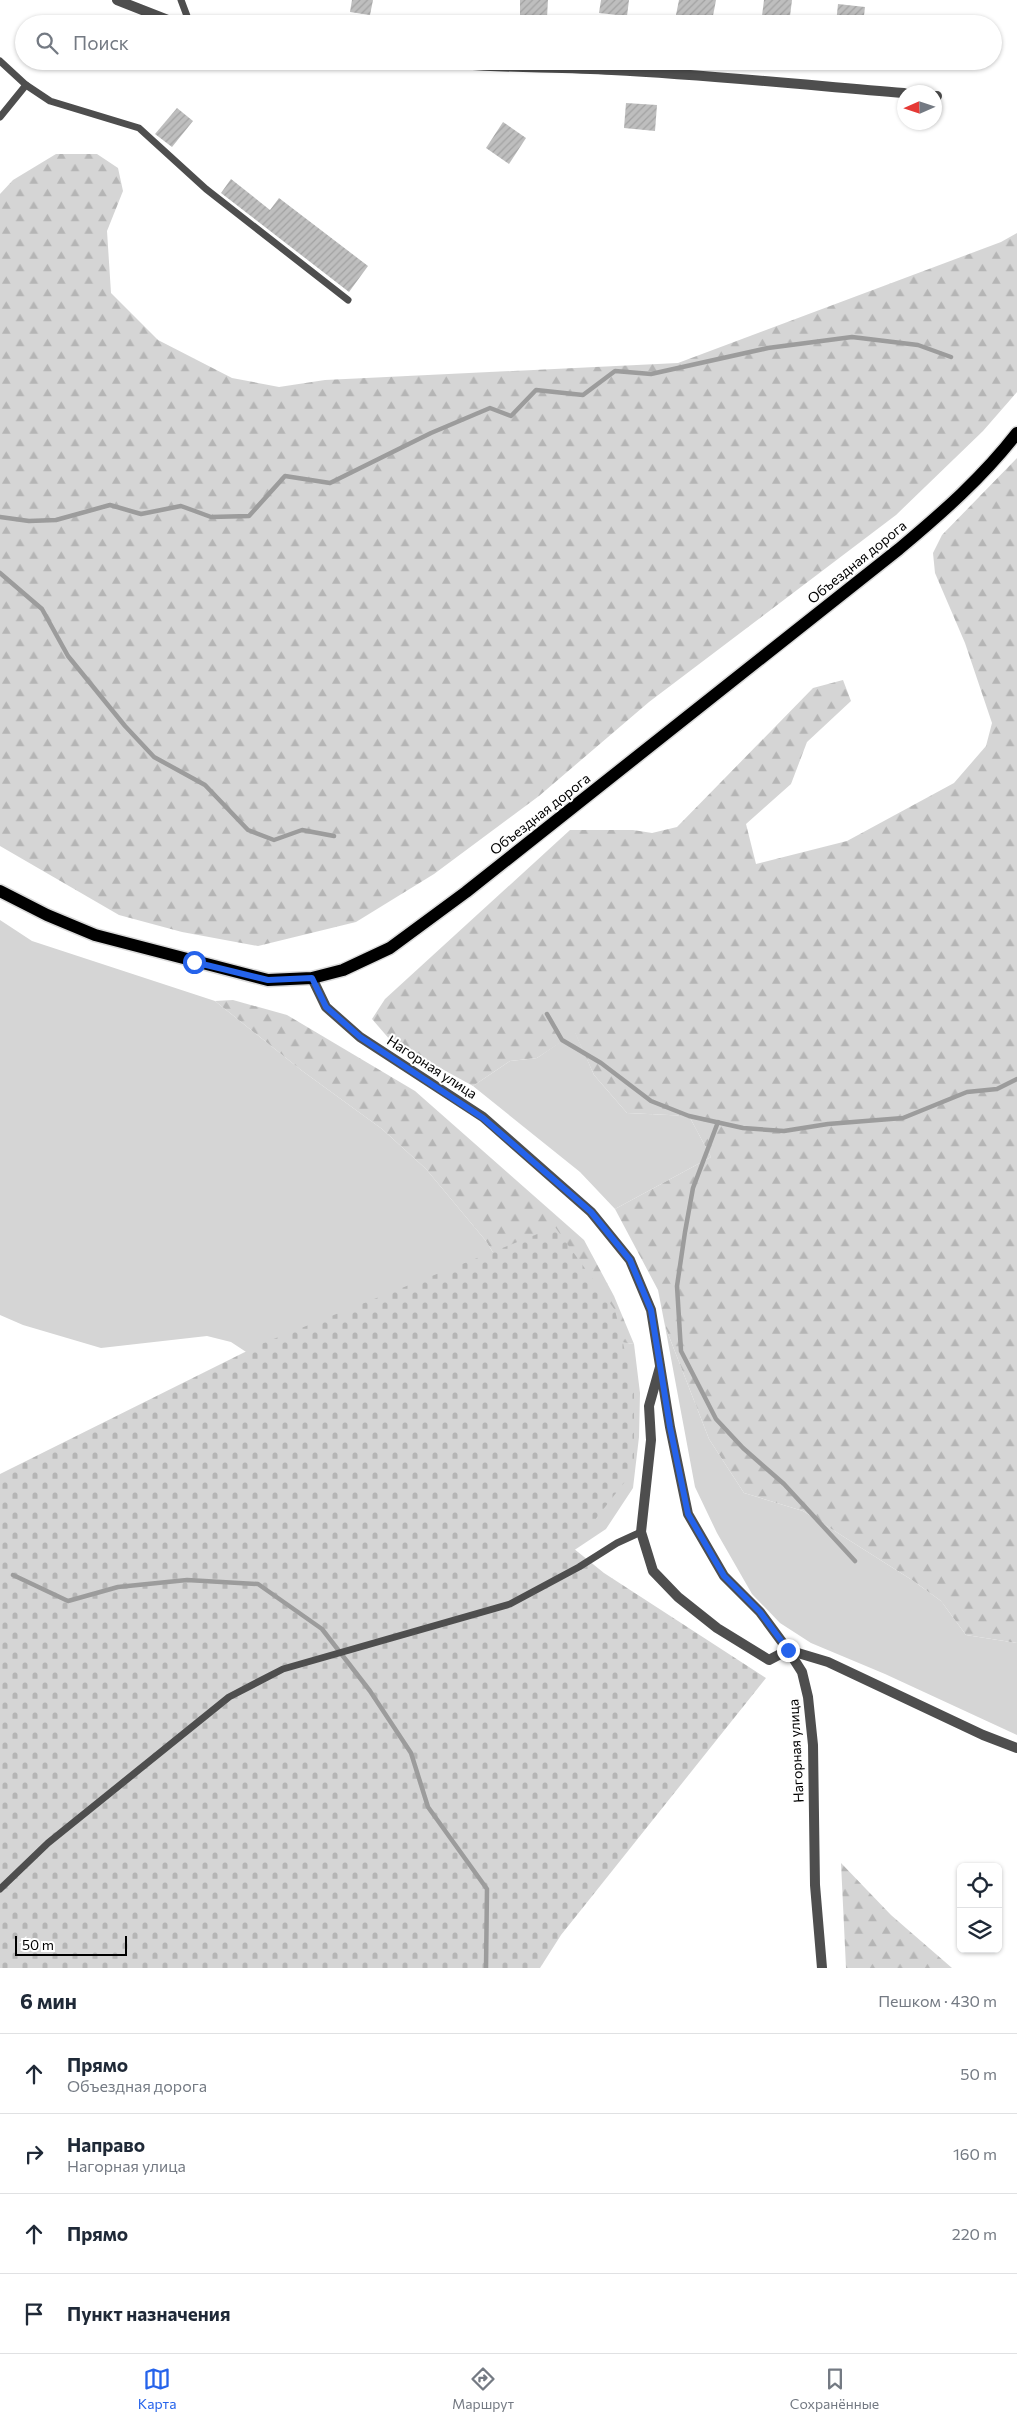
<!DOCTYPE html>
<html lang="ru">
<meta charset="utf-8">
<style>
:root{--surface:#fff;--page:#f2f2f3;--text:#1f2937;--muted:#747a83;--line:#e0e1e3;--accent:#2563eb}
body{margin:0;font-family:Commissioner,sans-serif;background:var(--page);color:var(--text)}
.controls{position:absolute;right:15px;bottom:15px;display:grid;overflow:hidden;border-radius:8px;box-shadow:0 1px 4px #0004}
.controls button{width:45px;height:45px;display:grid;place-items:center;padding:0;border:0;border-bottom:1px solid var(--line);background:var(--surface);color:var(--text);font:25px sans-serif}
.compass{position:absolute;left:897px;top:85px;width:45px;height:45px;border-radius:50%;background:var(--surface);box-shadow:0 1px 4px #0004;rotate:267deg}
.scale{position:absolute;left:15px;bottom:12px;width:112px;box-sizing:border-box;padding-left:5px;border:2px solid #000;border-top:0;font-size:14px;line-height:18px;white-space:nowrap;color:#000;-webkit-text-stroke:4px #fff;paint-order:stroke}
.stop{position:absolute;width:15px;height:15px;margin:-11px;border:4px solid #2563eb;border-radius:50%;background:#fff}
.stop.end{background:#2563eb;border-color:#fff;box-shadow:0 1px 5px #0008}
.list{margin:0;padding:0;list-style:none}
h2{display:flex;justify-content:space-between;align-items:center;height:65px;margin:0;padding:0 20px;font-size:21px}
h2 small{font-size:16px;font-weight:400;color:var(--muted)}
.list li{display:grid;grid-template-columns:32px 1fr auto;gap:15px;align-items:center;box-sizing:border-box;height:80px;padding:0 20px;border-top:1px solid var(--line)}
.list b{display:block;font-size:19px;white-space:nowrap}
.list p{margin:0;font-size:16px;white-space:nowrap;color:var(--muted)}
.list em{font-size:16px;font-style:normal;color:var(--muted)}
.icon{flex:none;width:28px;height:28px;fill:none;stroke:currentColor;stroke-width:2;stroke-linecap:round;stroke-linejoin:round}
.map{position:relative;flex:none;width:1017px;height:1968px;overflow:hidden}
.search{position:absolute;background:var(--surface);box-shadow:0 1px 4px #0004;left:15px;right:15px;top:15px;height:55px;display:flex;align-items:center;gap:12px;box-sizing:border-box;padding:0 18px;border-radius:28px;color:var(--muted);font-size:19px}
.sheet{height:385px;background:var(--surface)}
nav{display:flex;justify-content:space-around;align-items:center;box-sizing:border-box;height:70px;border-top:1px solid var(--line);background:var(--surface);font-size:14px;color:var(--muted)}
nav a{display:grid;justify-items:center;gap:2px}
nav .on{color:var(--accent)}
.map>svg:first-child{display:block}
</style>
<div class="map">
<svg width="1017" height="1968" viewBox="0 0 1017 1968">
<defs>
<pattern id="forest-firs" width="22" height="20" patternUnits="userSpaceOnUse" patternTransform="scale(1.25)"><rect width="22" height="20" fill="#d5d5d5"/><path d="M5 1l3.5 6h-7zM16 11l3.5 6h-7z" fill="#b5b5b5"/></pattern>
<pattern id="cemetery-stones" width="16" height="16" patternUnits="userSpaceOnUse" patternTransform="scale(1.25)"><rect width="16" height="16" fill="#d5d5d5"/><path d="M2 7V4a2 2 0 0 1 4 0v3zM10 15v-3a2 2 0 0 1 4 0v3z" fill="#b5b5b5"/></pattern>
<pattern id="building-hatch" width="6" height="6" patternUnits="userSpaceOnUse" patternTransform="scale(1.25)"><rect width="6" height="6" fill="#bebebe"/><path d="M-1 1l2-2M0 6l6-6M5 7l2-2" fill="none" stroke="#a2a2a2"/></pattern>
</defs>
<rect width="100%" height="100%" fill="#fff"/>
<g fill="#d5d5d5">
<polygon points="0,920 32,941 215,1001 301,1070 382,1129 426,1169 486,1241 517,1292 599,1339 634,1344 640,1393 639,1437 633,1488 606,1529 561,1559 231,1342 207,1336 101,1348 23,1325 0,1315"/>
<polygon points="575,1032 594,1075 627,1113 689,1116 711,1157 615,1209 580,1172 473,1086 510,1061 537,1058"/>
<polygon points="665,1326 709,1439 744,1493 803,1511 912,1580 941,1601 966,1635 1017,1643 1017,1735 885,1674 811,1643 780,1623 752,1594 717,1533 695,1487"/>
</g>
<g fill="url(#forest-firs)">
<polygon points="56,154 97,154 118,168 123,191 107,231 111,293 158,340 232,378 279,387 325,380 678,363 1001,242 1017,233 1017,392 983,431 896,515 649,702 539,796 434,874 356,922 258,946 182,932 119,915 0,846 0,194 13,180"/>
<polygon points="1017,458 1017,1643 966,1635 941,1601 912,1580 803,1511 744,1493 709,1439 665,1326 658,1290 615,1209 711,1157 689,1116 627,1113 594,1075 575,1033 537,1058 510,1061 473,1086 391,1041 372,1019 385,999 570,830 633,830 652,833 677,827 813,688 843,680 851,701 807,742 791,784 746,824 756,864 847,841 954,783 986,746 992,723 965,643 935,573 933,553 942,535"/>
<polygon points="233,1000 287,1015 415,1091 584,1240 614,1296 634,1344 599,1339 517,1292 486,1241 426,1169 382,1129 301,1070 215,1001"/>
<polygon points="841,1863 891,1915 952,1968 846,1968"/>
</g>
<polygon fill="url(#cemetery-stones)" points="555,1227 615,1310 634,1389 634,1470 573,1548 604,1573 766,1678 561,1935 540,1968 0,1968 0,1474 261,1344"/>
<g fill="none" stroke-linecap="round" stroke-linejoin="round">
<g stroke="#9c9c9c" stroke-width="4.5">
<polyline points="0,517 29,521 56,520 110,505 141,514 181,506 211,517 249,516 285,476 330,483 431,433 490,408 511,416 536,390 583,395 615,371 651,374 768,348 852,337 918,345 951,357"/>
<polyline points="0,573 42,609 68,656 125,726 154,757 205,785 248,830 274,840 302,830 334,836"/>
<polyline points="547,1014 562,1040 601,1063 651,1101 689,1116 743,1128 784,1131 828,1124 903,1118 967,1092 997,1089 1017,1079"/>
<polyline points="718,1122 693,1188 685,1232 677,1286 681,1351 716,1419 743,1448 784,1484 855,1561"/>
<polyline points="13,1575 68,1601 118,1587 187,1580 258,1584 322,1629 370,1691 411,1753 428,1807 487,1889 486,1968"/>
</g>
</g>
<g fill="url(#building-hatch)">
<polygon points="352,0 373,0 370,15 350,12"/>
<polygon points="520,0 548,0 547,17 520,16"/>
<polygon points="601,0 629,0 627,16 599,13"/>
<polygon points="679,0 716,0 712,21 676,15"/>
<polygon points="764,0 792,0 789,24 761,24"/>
<polygon points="838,4 865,7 863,24 836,24"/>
<polygon points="626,103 657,105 655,131 624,128"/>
<polygon points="177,108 193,121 172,147 155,134"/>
<polygon points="503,122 526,138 509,164 486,148"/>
<polygon points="231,179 270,210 279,198 368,266 349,292 221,193"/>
</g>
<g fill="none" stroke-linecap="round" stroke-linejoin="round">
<g stroke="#dbdbdb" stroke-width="15">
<path id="primary" d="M 0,891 L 47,915 L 95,935 L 268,980 L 312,978 L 343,970 L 390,948 L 466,892 L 899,549 C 942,513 983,477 1017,433"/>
</g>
<g stroke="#4e4e4e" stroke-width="7">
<polyline points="181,0 190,24"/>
<polyline points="0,61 26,85 50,101 139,128 206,189 348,300"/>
<polyline points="0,117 26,85"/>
<polyline points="0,1889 48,1843 229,1697 283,1669 510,1604 579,1567 617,1543 641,1532"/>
</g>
<g stroke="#4e4e4e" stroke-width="10">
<polyline points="117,0 178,24"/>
<path d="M 426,61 C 488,69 550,66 612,70 C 710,75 807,85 904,93"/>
<polyline points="934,96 937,96"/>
<polyline points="312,978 326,1007 360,1037 483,1117 591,1212 630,1260 651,1310 670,1427 688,1514 724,1576 760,1612 788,1650 828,1662 983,1735 1017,1748"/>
<polyline points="660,1367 649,1406 651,1440 641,1532 653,1571 678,1597 717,1628 769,1660 788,1650 802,1672 808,1697 813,1745 815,1885 822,1968"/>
</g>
<use href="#primary" stroke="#000" stroke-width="12"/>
</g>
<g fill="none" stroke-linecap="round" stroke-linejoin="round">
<polyline stroke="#2563eb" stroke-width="6" points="194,962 268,980 312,978 326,1007 360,1037 483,1118 591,1212 630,1260 651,1310 670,1427 688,1514 724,1576 760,1612 788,1650"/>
</g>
<g text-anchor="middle" stroke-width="4" stroke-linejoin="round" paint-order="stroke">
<g font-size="14" fill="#000" stroke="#fff">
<text transform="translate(857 562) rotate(-39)" y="5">Объездная дорога</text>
<text transform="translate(540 814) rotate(-38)" y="5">Объездная дорога</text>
<text transform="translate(432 1067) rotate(33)" y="5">Нагорная улица</text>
<text transform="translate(796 1751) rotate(-93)" y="5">Нагорная улица</text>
</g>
</g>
</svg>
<div class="controls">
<button><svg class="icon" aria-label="locate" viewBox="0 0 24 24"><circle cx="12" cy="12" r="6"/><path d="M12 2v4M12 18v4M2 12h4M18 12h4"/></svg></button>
<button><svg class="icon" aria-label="layers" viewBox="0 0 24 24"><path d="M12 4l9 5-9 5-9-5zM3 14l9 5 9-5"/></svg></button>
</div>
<svg class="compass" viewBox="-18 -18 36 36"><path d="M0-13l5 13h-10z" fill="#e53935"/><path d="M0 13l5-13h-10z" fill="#747a83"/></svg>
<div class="scale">50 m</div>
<div class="stop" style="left:194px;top:962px"></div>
<div class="stop end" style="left:788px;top:1650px"></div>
<div class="search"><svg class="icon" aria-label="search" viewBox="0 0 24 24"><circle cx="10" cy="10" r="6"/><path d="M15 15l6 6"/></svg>Поиск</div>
</div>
<section class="sheet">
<h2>6 мин<small>Пешком · 430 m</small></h2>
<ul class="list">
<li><svg class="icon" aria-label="ahead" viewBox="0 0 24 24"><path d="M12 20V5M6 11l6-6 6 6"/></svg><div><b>Прямо</b><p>Объездная дорога</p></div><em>50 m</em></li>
<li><svg class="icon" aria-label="right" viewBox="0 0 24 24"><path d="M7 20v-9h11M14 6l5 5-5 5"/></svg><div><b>Направо</b><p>Нагорная улица</p></div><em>160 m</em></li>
<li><svg class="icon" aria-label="ahead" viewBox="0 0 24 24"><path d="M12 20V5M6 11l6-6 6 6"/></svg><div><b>Прямо</b></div><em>220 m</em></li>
<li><svg class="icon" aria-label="arrive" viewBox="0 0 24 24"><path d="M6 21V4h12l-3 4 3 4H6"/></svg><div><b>Пункт назначения</b></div></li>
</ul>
</section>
<nav>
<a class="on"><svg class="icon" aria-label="map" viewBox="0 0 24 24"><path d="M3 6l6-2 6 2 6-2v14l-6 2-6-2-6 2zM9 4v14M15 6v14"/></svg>Карта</a>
<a><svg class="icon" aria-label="directions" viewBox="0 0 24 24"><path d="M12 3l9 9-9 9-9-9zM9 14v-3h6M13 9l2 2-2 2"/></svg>Маршрут</a>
<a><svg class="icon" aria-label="saved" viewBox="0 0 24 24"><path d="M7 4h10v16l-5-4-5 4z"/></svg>Сохранённые</a>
</nav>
